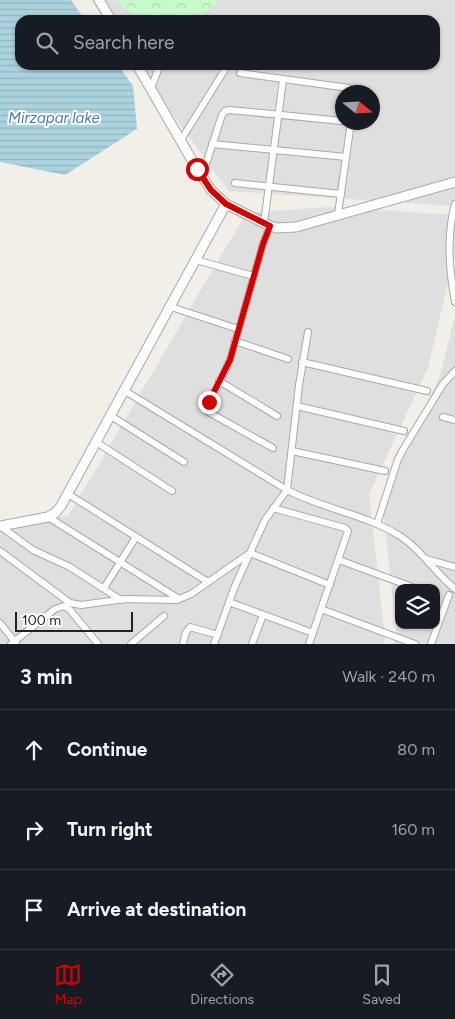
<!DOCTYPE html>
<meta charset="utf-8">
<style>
:root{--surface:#171b24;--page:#20242c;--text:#f1f3f6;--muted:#9ea1a6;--line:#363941;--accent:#d40000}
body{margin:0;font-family:Figtree,sans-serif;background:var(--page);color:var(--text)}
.controls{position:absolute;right:15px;bottom:15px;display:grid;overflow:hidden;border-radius:10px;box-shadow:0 1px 4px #0004}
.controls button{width:45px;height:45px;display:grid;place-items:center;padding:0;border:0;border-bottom:1px solid var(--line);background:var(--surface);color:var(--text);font:25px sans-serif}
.compass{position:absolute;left:335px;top:85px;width:45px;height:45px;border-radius:50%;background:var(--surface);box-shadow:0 1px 4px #0004;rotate:108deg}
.scale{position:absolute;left:15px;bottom:12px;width:118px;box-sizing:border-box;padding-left:5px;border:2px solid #222;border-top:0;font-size:14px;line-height:18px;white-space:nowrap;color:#222;-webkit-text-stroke:4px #fff;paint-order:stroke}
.stop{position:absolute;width:15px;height:15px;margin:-11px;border:4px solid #d40000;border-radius:50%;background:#fff}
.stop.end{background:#d40000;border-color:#fff;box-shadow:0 1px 5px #0008}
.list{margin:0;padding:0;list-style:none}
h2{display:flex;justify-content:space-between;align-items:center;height:65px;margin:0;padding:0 20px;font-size:21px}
h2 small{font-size:16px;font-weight:400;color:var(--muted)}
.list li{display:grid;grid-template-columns:32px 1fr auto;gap:15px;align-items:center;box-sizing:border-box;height:80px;padding:0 20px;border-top:1px solid var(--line)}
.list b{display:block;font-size:19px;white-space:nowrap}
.list em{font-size:16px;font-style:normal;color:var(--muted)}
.icon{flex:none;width:28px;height:28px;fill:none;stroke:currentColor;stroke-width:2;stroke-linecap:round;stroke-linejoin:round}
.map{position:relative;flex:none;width:455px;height:644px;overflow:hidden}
.search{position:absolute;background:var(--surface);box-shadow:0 1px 4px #0004;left:15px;right:15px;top:15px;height:55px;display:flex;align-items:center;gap:12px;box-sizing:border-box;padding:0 18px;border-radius:15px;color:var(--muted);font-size:19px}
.sheet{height:305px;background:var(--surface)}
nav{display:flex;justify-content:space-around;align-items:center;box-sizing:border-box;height:70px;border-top:1px solid var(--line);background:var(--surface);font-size:14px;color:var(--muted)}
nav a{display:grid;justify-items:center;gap:2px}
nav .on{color:var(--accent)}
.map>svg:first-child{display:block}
</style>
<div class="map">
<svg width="455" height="644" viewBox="0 0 455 644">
<defs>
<pattern id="park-crowns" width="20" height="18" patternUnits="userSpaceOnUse" patternTransform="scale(1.25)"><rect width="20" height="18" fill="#c8facc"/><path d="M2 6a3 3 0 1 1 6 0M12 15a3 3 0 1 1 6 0" fill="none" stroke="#acd6af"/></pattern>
<pattern id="water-rules" width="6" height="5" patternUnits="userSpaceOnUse" patternTransform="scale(1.25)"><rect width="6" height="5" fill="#aad3df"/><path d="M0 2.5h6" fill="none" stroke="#92b5bf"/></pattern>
</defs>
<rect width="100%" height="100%" fill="#f2efe9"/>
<g fill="#e0dfdf" fill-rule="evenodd">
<path d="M 91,0 L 455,0 L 455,206 L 229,191 L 136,65 L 435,65 L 435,20 L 105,20 ZM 342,92 L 372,92 L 372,122 L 342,122 Z"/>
<polygon points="329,207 455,215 455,253 428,368 369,494 385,638 383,644 0,644 0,529 69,515 246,213"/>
<path d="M 455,315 L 455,644 L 393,644 L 396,631 L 382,497 L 440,376 ZM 399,588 L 436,588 L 436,625 L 399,625 Z"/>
</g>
<polygon fill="url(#park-crowns)" points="114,0 218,0 215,5 193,20 142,20"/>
<polygon fill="url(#water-rules)" points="0,0 71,0 85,20 20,20 20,65 118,65 133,86 137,129 65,175 0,162"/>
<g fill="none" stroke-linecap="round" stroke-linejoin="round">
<g stroke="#a9a9a9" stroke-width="8">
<g id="minor">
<polyline points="240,73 349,88 353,92"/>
<polyline points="151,88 160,65"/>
<polyline points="181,140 224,71 224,65"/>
<polyline points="212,144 346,157"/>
<polyline points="202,176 222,115 225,111 230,110 342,121"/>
<polyline points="235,183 341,194"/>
<path d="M 455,204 C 446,236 449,270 455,302"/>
<polyline points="338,214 351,122"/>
<polyline points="264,223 283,80"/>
<polyline points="270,226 263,244 230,360 207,409 210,413 273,448"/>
<polyline points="196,260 253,276"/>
<polyline points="171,307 238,329"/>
<polyline points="235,341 288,359"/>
<polyline points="302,362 427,391"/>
<polyline points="219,381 277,416"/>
<path d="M 125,391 L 287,490 C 323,509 365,514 400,536 C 421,549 436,574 455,589"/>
<polyline points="297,406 404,431"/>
<polyline points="111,416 184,462"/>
<polyline points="443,417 455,420"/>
<polyline points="96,442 172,491"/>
<polyline points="292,451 385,471"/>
<polyline points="68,494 208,582"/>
<polyline points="273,508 345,528 348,531 309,644"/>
<polyline points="48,517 179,599"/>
<polyline points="377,524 398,459 404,448 443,384 455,371"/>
<polyline points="0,526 33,550 70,567 121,600"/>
<polyline points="0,551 66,600 70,603 81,605 125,599 177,600 191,594 250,553 330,585"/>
<polyline points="426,559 455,567"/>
<polyline points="339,560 415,588"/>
<polyline points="104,588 136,537"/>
<polyline points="229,602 313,633"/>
<polyline points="321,609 415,644"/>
<polyline points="0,623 16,643"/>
<polyline points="11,644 55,609 64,606 70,610 98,644"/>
<polyline points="131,644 164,616"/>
<polyline points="183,644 186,632 190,627 218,635"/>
<polyline points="214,644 235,586 265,520 287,490 299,385 308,332"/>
<polyline points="252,644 263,615"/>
<polyline points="431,644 449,595"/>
</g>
</g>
<g stroke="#a9a9a9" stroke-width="11">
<g id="tertiary">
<polyline points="99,0 111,20"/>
<polyline points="226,204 270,226 277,228 296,227 455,182"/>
<polyline points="0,526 48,517 55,513 61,506 226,204 211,190 197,169 137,65"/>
</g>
</g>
<use href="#minor" stroke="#fff" stroke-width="6"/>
<use href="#tertiary" stroke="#fff" stroke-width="9"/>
</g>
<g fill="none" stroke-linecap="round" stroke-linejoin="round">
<polyline stroke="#d40000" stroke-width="6" points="197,169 211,190 226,204 270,226 263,244 230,360 209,402"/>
</g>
<g text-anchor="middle" stroke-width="4" stroke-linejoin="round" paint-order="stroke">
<g font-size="15" font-style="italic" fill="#4a7aab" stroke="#fff">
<text x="54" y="123">Mirzapar lake</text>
</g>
</g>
</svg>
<div class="controls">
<button><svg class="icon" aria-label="layers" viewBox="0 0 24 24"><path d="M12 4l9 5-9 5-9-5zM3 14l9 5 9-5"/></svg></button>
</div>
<svg class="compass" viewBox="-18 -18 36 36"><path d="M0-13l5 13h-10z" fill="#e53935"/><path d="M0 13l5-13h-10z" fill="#9ea1a6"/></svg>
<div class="scale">100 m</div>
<div class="stop" style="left:197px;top:169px"></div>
<div class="stop end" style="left:209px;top:402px"></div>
<div class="search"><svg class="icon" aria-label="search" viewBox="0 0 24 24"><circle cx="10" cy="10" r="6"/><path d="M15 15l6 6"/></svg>Search here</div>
</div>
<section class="sheet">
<h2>3 min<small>Walk · 240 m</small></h2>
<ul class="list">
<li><svg class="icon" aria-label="ahead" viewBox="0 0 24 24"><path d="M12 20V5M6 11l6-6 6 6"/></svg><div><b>Continue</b></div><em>80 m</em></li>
<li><svg class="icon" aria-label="right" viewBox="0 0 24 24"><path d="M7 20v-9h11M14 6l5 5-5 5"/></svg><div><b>Turn right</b></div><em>160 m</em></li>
<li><svg class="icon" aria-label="arrive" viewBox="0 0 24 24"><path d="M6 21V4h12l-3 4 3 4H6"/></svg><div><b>Arrive at destination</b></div></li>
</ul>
</section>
<nav>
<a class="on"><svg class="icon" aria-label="map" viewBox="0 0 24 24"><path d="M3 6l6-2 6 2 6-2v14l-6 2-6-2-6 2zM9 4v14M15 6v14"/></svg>Map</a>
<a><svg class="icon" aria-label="directions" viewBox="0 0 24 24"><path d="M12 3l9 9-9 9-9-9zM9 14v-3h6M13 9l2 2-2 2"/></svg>Directions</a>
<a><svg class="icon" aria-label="saved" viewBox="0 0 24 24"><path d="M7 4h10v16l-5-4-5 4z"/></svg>Saved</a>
</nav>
